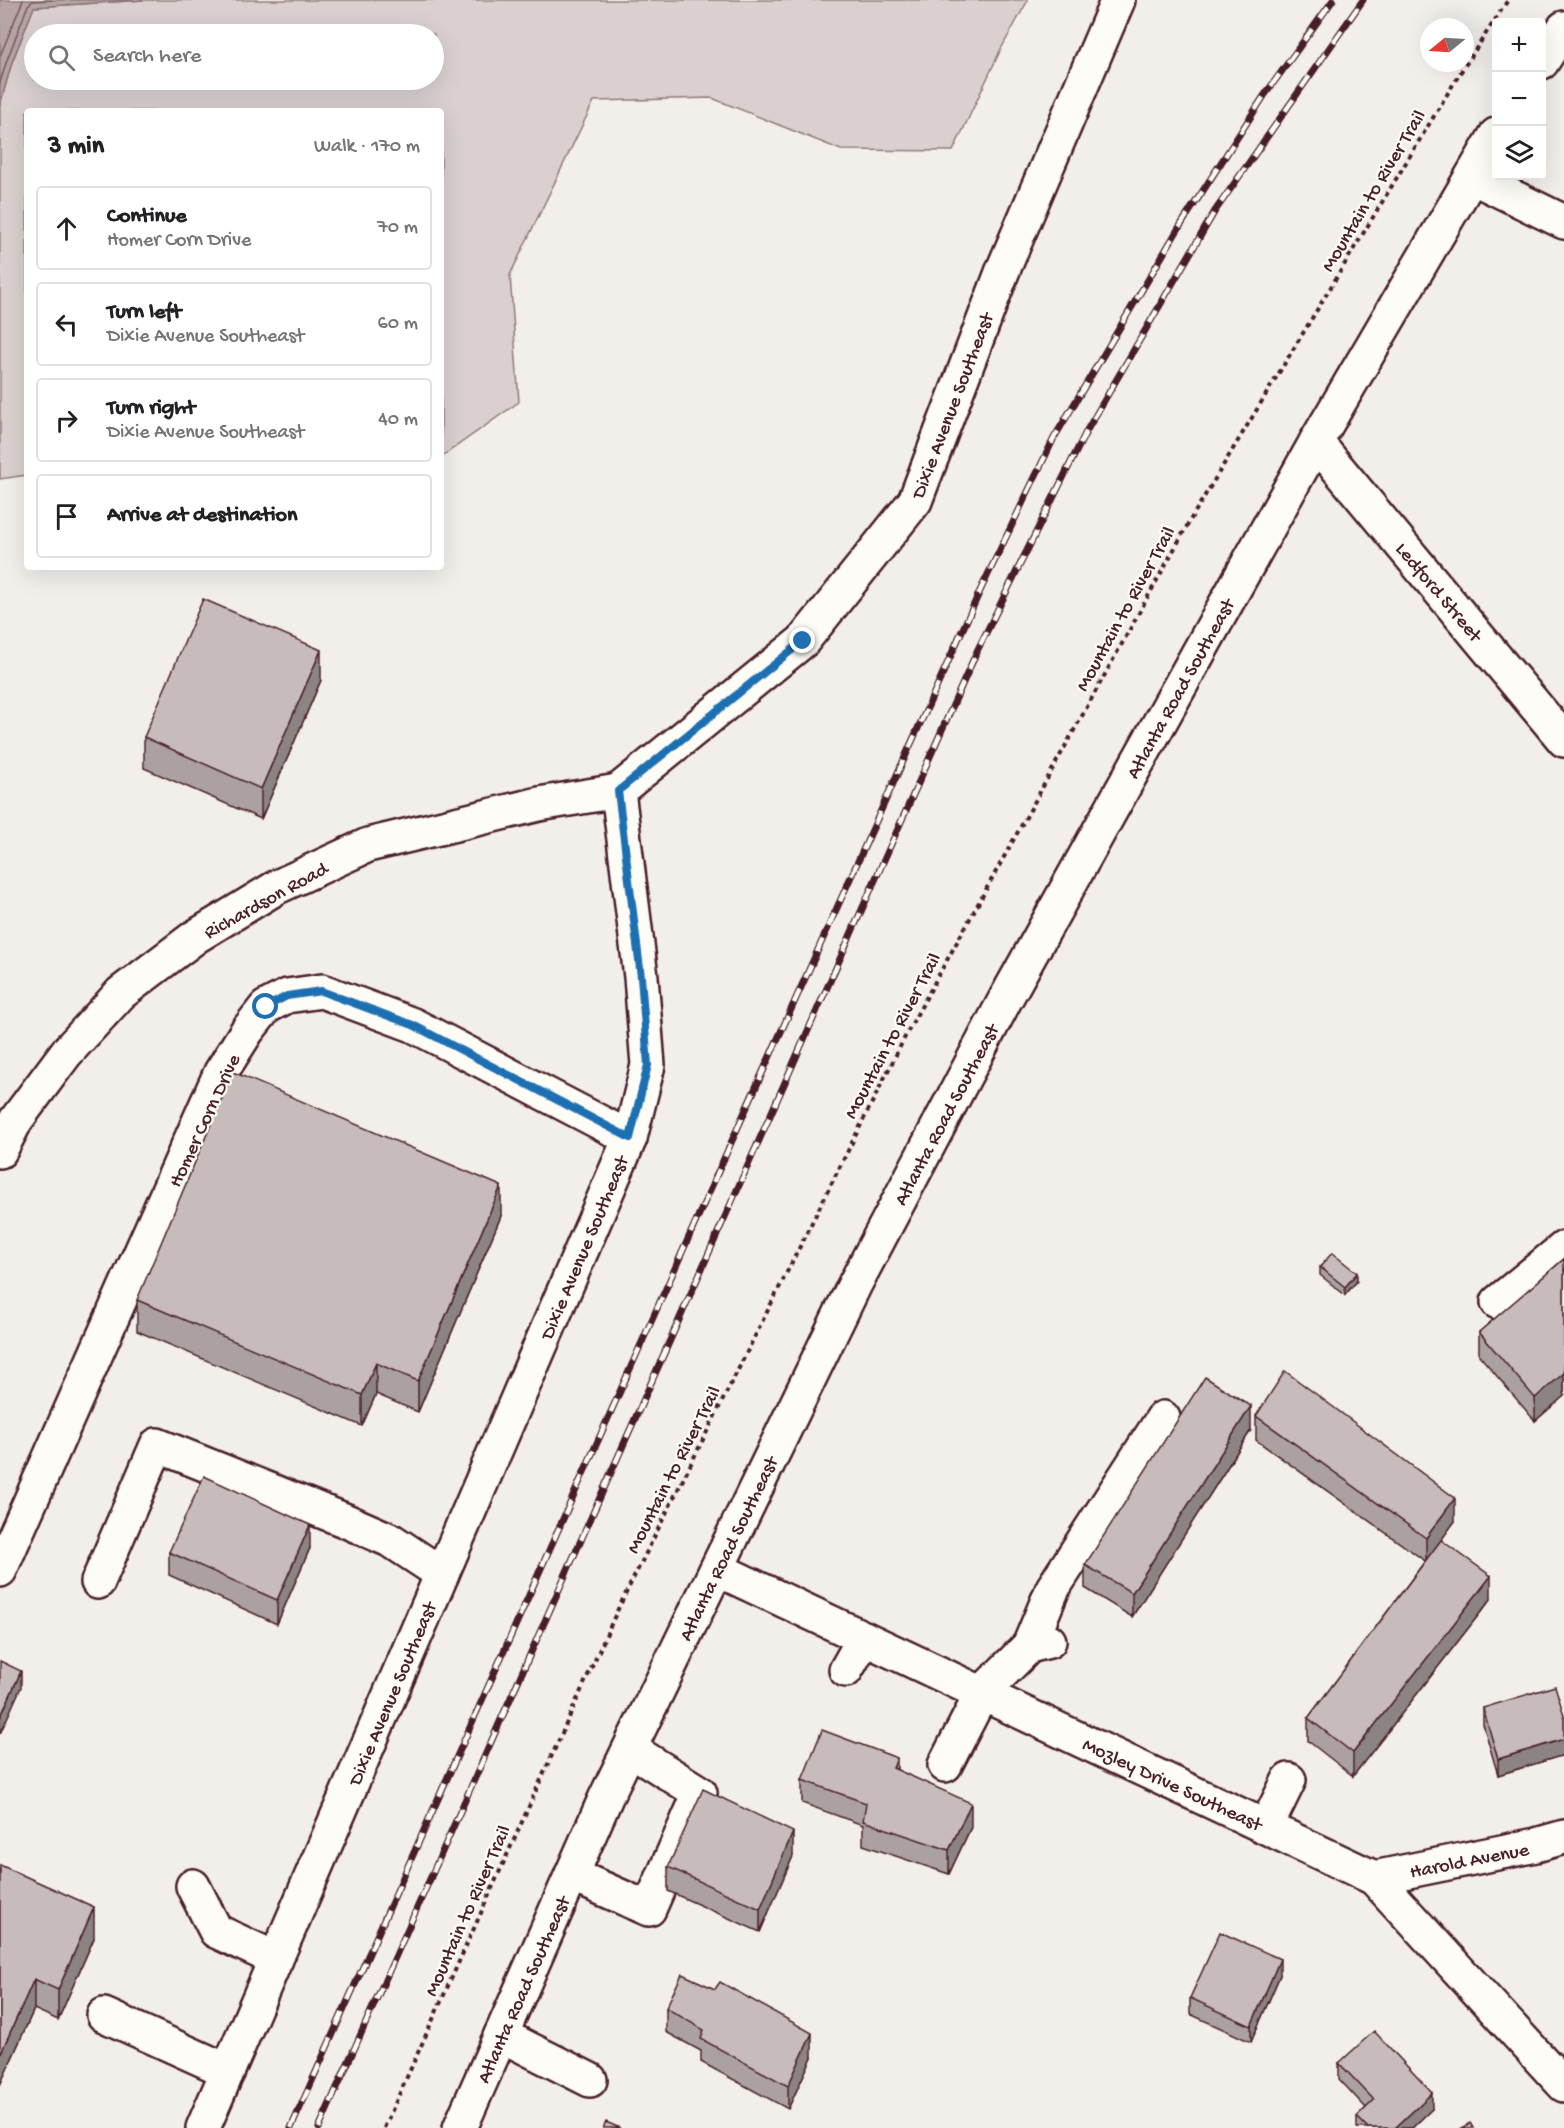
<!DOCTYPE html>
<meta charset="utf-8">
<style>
:root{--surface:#fff;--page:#f2f2f2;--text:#202124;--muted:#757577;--line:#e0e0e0}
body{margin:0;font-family:"Gochi Hand",sans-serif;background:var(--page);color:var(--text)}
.controls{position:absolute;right:18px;top:18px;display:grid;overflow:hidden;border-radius:6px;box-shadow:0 6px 24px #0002}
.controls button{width:54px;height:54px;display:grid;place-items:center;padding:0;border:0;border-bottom:2px solid var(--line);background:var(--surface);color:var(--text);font:30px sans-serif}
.compass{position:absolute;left:1420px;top:18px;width:54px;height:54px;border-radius:50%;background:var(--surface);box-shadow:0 6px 24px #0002;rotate:252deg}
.stop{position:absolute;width:18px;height:18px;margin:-14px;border:4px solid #1f6fb2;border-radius:50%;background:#fff}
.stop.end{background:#1f6fb2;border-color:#fff;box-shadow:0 2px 6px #0008}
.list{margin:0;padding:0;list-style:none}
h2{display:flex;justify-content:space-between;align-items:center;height:78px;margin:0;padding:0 24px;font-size:26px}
h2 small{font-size:20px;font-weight:400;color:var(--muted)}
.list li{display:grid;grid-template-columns:39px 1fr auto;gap:18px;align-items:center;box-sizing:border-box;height:84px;margin:0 12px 12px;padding:0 12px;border:2px solid var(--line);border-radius:6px}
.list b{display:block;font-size:22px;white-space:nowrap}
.list p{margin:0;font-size:20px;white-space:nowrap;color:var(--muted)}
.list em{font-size:20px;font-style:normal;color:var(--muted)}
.icon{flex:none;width:33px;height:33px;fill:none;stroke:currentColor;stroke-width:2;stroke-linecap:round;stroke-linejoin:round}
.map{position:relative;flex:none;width:1564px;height:2128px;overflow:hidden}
.search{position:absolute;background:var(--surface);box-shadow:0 6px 24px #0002;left:24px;top:24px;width:420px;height:66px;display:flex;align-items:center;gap:15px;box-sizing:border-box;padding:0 21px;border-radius:33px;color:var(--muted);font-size:22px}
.panel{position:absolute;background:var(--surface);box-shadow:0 6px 24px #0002;left:24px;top:108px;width:420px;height:462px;border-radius:6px}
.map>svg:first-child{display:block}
</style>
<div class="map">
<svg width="1564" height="2128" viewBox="0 0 1564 2128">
<rect width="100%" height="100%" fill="#f2efeb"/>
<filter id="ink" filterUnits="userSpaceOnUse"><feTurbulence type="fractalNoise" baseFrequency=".0167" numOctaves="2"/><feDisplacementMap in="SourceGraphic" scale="12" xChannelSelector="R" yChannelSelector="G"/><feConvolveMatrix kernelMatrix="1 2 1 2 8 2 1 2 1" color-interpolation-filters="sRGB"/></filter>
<g filter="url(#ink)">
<path fill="#d9d0cf" stroke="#92787d" stroke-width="1.5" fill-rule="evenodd" d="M 143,0 L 1028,0 L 1001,49 L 953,151 L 841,150 L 712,98 L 594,101 L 510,275 L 519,402 L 441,457 L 441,111 L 27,111 L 27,475 L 0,479 L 0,105 L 12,62 L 34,7 ZM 34,34 L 434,34 L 434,80 L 34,80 Z"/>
<polygon fill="#b7a5a6" stroke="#8b6f75" stroke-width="1.5" points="0,0 143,0 34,7 12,62 0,105"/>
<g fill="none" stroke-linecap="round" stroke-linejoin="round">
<g stroke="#76555c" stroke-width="1.5">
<polyline points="0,56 23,0"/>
<polyline points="0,83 7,60 28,5 33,1 52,0"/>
</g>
<g stroke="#4a1f2b" stroke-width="38">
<g id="minor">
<polyline points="1472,177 1564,222"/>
<polyline points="1316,442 1564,740"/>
<polyline points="0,1151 16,1120 66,1053 121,993 195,937 277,887 368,845 539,804 618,791"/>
<polyline points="1498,1302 1564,1248"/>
<polyline points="717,1569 1374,1878 1564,2085"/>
<polyline points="0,1570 221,1072 247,1031 266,1007 287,996 322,991 413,1025 630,1138"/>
<polyline points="98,1582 157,1445 344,1520 392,1541 442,1574"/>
<polyline points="1029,1646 1053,1588 1163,1418"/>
<polyline points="846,1670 864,1638"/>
<polyline points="945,1765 982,1693 1029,1646 1049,1641"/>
<polyline points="1266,1827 1289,1780"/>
<polyline points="572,1875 649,1909 700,1793 630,1749"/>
<polyline points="1374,1878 1536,1845 1564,1837"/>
<polyline points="193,1886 216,1931 276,1959"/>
<polyline points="104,2015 228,2071"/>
<polyline points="501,2035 590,2080"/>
<polyline points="203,2128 630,1138 648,1065 641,977 618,791 803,641 915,501 1003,270 1118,0"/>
</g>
</g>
<g stroke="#4a1f2b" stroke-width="38">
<g id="major">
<polyline points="1542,62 1564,28"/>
<polyline points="460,2128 606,1797 855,1284 1005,1000 1316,442 1496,135"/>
</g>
</g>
<polyline stroke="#4a1f2b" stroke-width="4" stroke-dasharray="4.5 4.5" stroke-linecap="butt" points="384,2128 617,1611 910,1027 1192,517 1460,73 1508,0"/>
<use href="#minor" stroke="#fdfcf7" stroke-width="33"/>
<use href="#major" stroke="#fdfcf7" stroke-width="33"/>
<g stroke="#4a1f2b" stroke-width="7">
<g id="rail">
<polyline points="291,2128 747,1107 980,591 1054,438 1177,231 1264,96 1333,0"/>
<polyline points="319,2128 978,649 1087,430 1215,211 1363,0"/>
</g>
</g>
<use href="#rail" stroke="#fdfcf7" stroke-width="4.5" stroke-dasharray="14" stroke-linecap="butt"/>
</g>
<g fill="#aca1a1" stroke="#4a1f2b" stroke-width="1.5">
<polygon points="321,680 261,819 144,768 144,737"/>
<polygon points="501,1216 418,1412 376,1394 362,1426 137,1331 137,1300"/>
<polygon points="1564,1259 1564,1396 1535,1421 1479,1355 1479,1332"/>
<polygon points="1320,1267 1357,1281 1345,1295 1320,1275"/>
<polygon points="1256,1416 1455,1521 1441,1540 1491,1599 1353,1776 1308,1741 1308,1718 1425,1561 1256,1440"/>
<polygon points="1251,1430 1132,1617 1085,1588 1085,1565"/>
<polygon points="310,1548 277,1624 169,1575 169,1552"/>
<polygon points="1483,1708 1564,1715 1564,1755 1498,1775 1483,1724"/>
<polygon points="897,1770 971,1827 949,1874 863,1845 863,1825 802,1803 802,1780"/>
<polygon points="793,1856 760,1932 668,1891 668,1867"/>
<polygon points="0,1865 94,1938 58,2020 34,2009 0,2085"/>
<polygon points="1280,1975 1251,2042 1190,2014 1190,1998"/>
<polygon points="666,2008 812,2057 788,2109 701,2062 701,2051 666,2032"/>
<polygon points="1339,2063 1432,2109 1412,2128 1357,2128 1357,2117 1366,2108 1339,2079"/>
</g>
<g fill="#8c8383" stroke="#4a1f2b" stroke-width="1.5">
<polygon points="321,650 321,680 261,819 261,789"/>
<polygon points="501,1186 501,1216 418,1412 418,1381"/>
<polygon points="1357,1273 1357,1281 1345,1295 1345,1287"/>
<polygon points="376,1363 376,1394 362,1426 362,1395"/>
<polygon points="1564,1373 1564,1396 1535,1421 1535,1398"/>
<polygon points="1251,1406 1251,1430 1132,1617 1132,1593"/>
<polygon points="1455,1498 1455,1521 1426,1561 1426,1538"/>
<polygon points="310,1525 310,1548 277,1624 277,1600"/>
<polygon points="1491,1576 1491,1599 1353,1776 1353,1753"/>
<polygon points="21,1671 21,1687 0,1734 0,1718"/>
<polygon points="1564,1739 1564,1755 1498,1775 1498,1759"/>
<polygon points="897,1758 897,1782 893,1768"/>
<polygon points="971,1803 971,1827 949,1874 949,1850"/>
<polygon points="793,1832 793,1856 760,1932 760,1909"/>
<polygon points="94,1907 94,1938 58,2020 58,1990"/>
<polygon points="1280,1959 1280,1975 1251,2042 1251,2026"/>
<polygon points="34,1979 34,2009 0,2085 0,2055"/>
<polygon points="812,2033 812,2057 788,2109 788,2086"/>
<polygon points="1432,2093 1432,2109 1412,2128 1395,2128"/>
</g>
<g fill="#c8bbbb" stroke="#4a1f2b" stroke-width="1.5">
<polygon points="203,599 321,650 261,789 144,737"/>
<polygon points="233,1072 501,1186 418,1381 376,1363 362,1395 137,1300"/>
<polygon points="1332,1253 1357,1273 1345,1287 1320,1267"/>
<polygon points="1564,1259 1564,1373 1535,1398 1479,1332"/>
<polygon points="1285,1371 1455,1498 1426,1538 1256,1416"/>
<polygon points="1205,1377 1251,1406 1132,1593 1085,1565"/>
<polygon points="204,1476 310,1525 277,1600 169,1552"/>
<polygon points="1441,1540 1491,1576 1353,1753 1308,1718"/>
<polygon points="0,1661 21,1671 0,1718"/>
<polygon points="1555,1686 1564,1715 1564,1739 1498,1759 1483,1708"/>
<polygon points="822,1730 897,1758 893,1768 971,1803 949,1850 863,1821 866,1803 802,1780"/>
<polygon points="703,1789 793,1832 760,1909 668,1867"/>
<polygon points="0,1865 94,1907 58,1990 34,1979 0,2055"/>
<polygon points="1220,1932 1280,1959 1251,2026 1190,1998"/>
<polygon points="682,1974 715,1989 720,1982 812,2033 788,2086 701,2039 704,2030 666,2008"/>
<polygon points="1374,2031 1432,2093 1395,2128 1368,2128 1357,2117 1374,2100 1339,2063"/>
<polygon points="606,2122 620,2128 603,2128"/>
<polygon points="1470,2123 1473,2128 1461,2128"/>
</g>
</g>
<g fill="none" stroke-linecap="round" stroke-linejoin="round" filter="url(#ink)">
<polyline stroke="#1f6fb2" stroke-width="8" points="266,1007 287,996 321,991 413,1025 630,1138 648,1065 641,977 618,791 803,641"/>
</g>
<g text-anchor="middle" stroke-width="4.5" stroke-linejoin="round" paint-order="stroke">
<g font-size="20" fill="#4a1f2b" stroke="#fdfcf7">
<text transform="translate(1372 190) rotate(-59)" y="7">Mountain to River Trail</text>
<text transform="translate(951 405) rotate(-69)" y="7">Dixie Avenue Southeast</text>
<text transform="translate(1440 591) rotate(50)" y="7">Ledford Street</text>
<text transform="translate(1124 608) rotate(-61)" y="7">Mountain to River Trail</text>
<text transform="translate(1179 688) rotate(-61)" y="7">Atlanta Road Southeast</text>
<text transform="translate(265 899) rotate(-29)" y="7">Richardson Road</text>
<text transform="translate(891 1035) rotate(-62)" y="7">Mountain to River Trail</text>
<text transform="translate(945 1114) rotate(-62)" y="7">Atlanta Road Southeast</text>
<text transform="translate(203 1120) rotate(-65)" y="7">Homer Corn Drive</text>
<text transform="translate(583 1247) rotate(-67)" y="7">Dixie Avenue Southeast</text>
<text transform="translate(672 1469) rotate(-63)" y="7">Mountain to River Trail</text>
<text transform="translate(727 1548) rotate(-64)" y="7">Atlanta Road Southeast</text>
<text transform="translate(391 1693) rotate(-67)" y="7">Dixie Avenue Southeast</text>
<text transform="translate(1173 1783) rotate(25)" y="7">Mozley Drive Southeast</text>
<text transform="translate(1469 1859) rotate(-11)" y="7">Harold Avenue</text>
<text transform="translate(466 1910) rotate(-66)" y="7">Mountain to River Trail</text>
<text transform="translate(522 1989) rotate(-66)" y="7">Atlanta Road Southeast</text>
</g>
</g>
</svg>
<div class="controls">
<button>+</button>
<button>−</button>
<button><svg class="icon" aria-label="layers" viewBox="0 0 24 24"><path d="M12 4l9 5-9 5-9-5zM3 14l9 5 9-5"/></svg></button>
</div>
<svg class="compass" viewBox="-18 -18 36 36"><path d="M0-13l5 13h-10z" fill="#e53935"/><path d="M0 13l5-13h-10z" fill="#757577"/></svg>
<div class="stop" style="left:266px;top:1007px"></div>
<div class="stop end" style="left:803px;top:641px"></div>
<div class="search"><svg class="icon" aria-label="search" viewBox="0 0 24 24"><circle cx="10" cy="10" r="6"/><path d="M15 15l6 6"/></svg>Search here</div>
<section class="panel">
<h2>3 min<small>Walk · 170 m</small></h2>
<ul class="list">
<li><svg class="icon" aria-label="ahead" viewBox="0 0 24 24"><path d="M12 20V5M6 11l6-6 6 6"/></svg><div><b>Continue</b><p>Homer Corn Drive</p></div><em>70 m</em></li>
<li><svg class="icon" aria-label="left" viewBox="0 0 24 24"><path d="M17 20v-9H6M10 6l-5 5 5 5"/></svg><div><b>Turn left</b><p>Dixie Avenue Southeast</p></div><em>60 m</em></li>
<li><svg class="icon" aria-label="right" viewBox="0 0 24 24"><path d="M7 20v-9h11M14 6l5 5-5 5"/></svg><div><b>Turn right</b><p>Dixie Avenue Southeast</p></div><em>40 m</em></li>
<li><svg class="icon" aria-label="arrive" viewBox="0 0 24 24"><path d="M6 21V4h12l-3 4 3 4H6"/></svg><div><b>Arrive at destination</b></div></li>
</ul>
</section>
</div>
